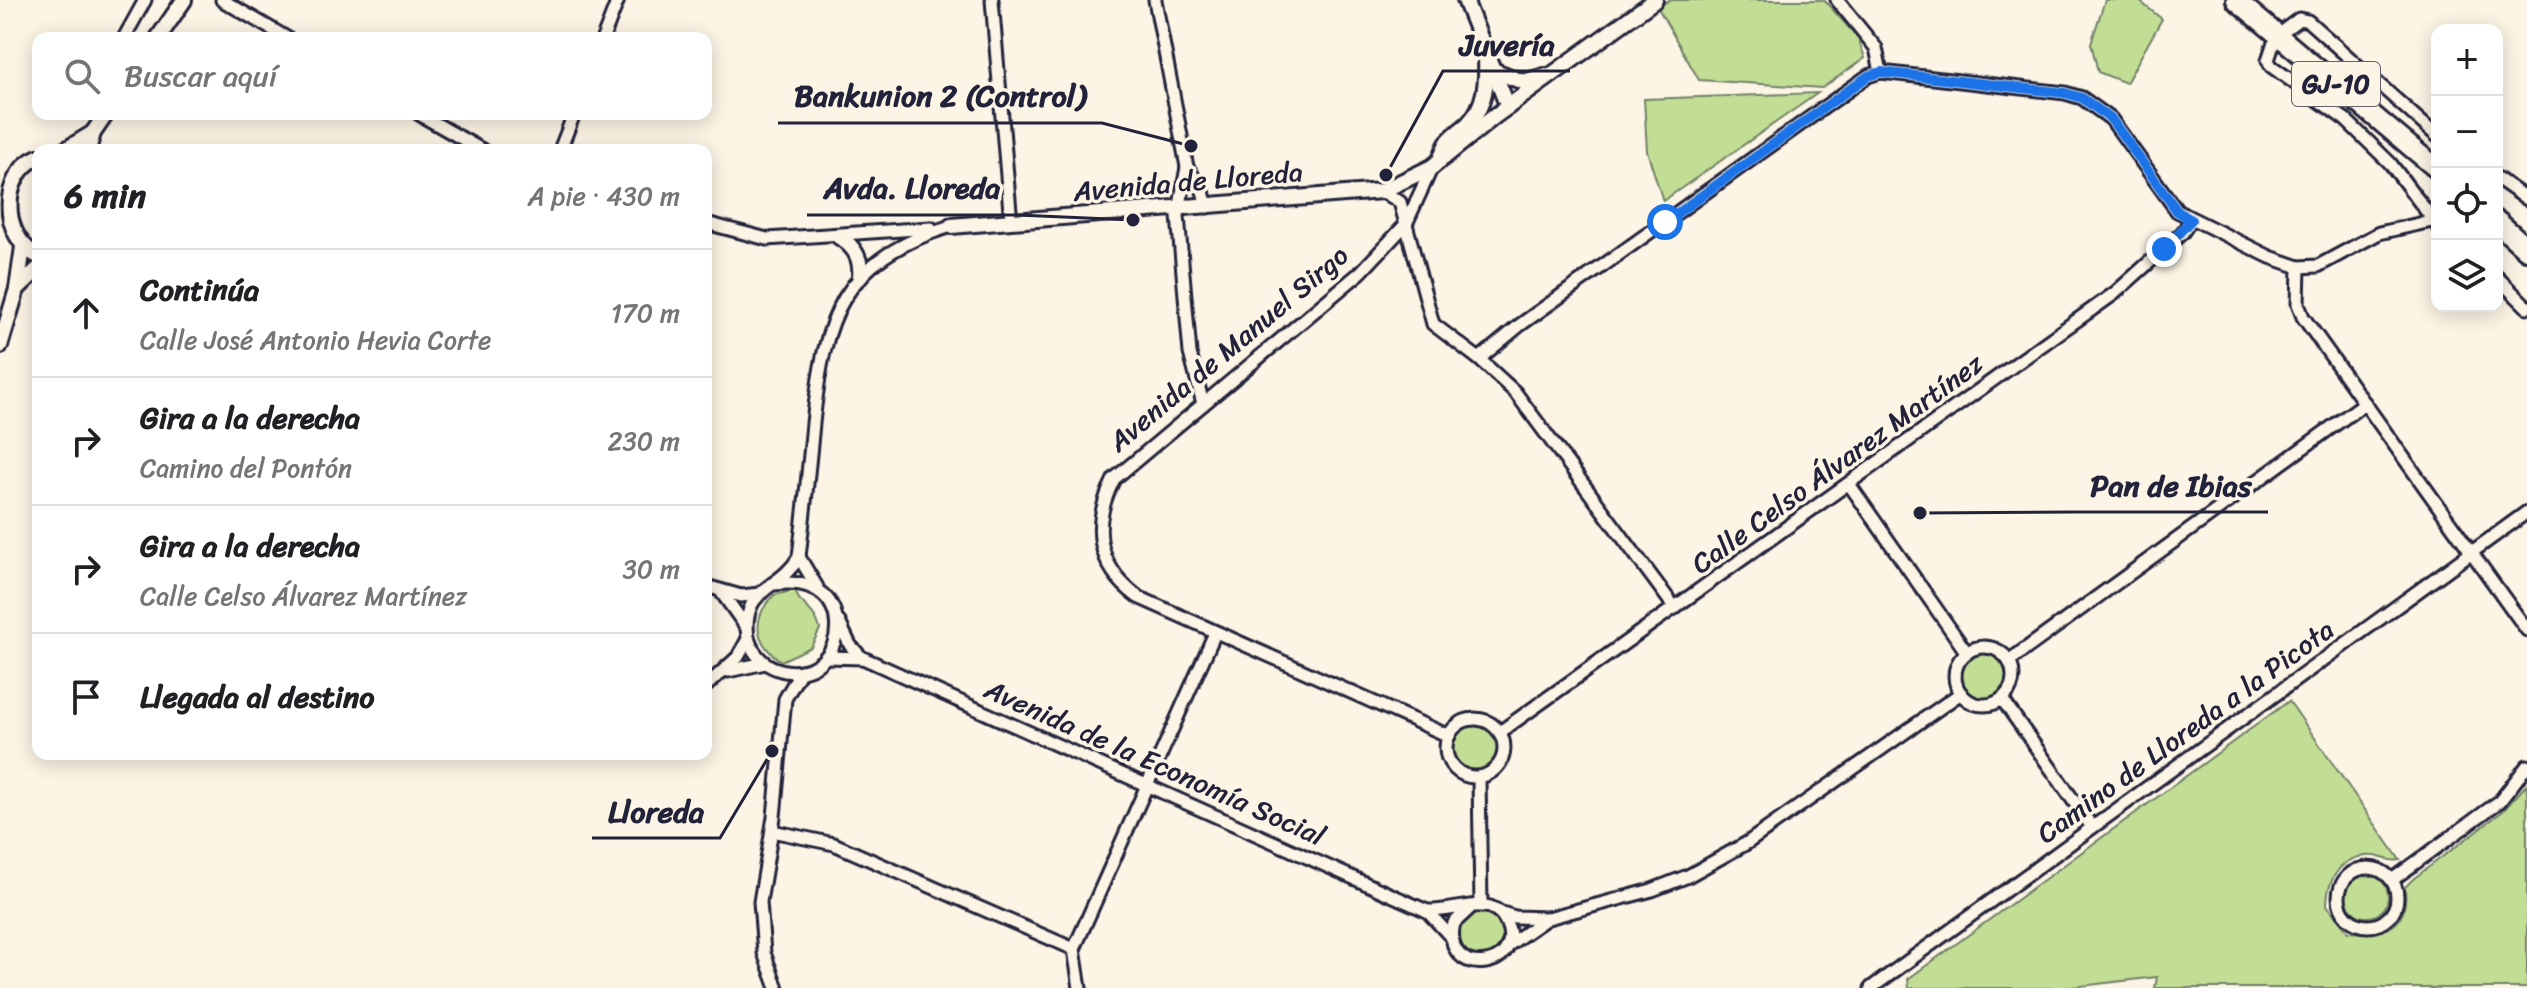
<!DOCTYPE html>
<html lang="es">
<meta charset="utf-8">
<style>
:root{--surface:#fff;--page:#f2f2f2;--text:#202124;--muted:#757577;--line:#e0e0e0}
body{margin:0;font-family:Sriracha,sans-serif;background:var(--page);color:var(--text)}
.controls{position:absolute;right:24px;top:24px;display:grid;overflow:hidden;border-radius:16px;box-shadow:0 4px 20px #0003}
.controls button{width:72px;height:72px;display:grid;place-items:center;padding:0;border:0;border-bottom:2px solid var(--line);background:var(--surface);color:var(--text);font:40px sans-serif}
.stop{position:absolute;width:24px;height:24px;margin:-18px;border:6px solid #1a73e8;border-radius:50%;background:#fff}
.stop.end{background:#1a73e8;border-color:#fff;box-shadow:0 2px 8px #0008}
.list{margin:0;padding:0;list-style:none}
h2{display:flex;justify-content:space-between;align-items:center;height:104px;margin:0;padding:0 32px;font-size:34px}
h2 small{font-size:26px;font-weight:400;color:var(--muted)}
.list li{display:grid;grid-template-columns:52px 1fr auto;gap:24px;align-items:center;box-sizing:border-box;height:128px;padding:0 32px;border-top:2px solid var(--line)}
.list b{display:block;font-size:30px;white-space:nowrap}
.list p{margin:0;font-size:26px;white-space:nowrap;color:var(--muted)}
.list em{font-size:26px;font-style:normal;color:var(--muted)}
.icon{flex:none;width:44px;height:44px;fill:none;stroke:currentColor;stroke-width:2;stroke-linecap:round;stroke-linejoin:round}
.map{position:relative;flex:none;width:2527px;height:988px;overflow:hidden}
.search{position:absolute;background:var(--surface);box-shadow:0 4px 20px #0003;left:32px;top:32px;width:680px;height:88px;display:flex;align-items:center;gap:20px;box-sizing:border-box;padding:0 28px;border-radius:16px;color:var(--muted);font-size:30px}
.panel{position:absolute;background:var(--surface);box-shadow:0 4px 20px #0003;left:32px;top:144px;width:680px;height:616px;border-radius:16px}
.map>svg:first-child{display:block}
</style>
<div class="map">
<svg width="2527" height="988" viewBox="0 0 2527 988">
<rect width="100%" height="100%" fill="#fcf5e5"/>
<filter id="ink" filterUnits="userSpaceOnUse"><feTurbulence type="fractalNoise" baseFrequency=".0125" numOctaves="2"/><feDisplacementMap in="SourceGraphic" scale="16" xChannelSelector="R" yChannelSelector="G"/><feConvolveMatrix kernelMatrix="1 2 1 2 8 2 1 2 1" color-interpolation-filters="sRGB"/></filter>
<g filter="url(#ink)">
<g fill="#c2de95" stroke="#728068" stroke-width="2">
<polygon points="1669,0 1824,0 1858,38 1865,58 1822,88 1699,80 1658,8"/>
<polygon points="2105,0 2138,0 2162,19 2126,83 2098,72 2091,43"/>
<polygon points="1818,93 1663,201 1647,151 1644,99"/>
<path d="M 796,590 C 796,604 815,607 820,629 L 811,647 L 781,661 C 755,643 750,619 774,595 Z"/>
<circle cx="1984" cy="676" r="23"/>
<path d="M 2289,701 L 2400,860 C 2388,862 2385,858 2375,856 C 2344,853 2327,877 2327,905 L 2348,932 C 2384,935 2409,930 2405,887 L 2413,879 L 2503,811 L 2527,784 L 2527,988 L 2155,988 L 2157,977 L 2064,988 L 1909,988 L 1908,979 Z"/>
<circle cx="1475" cy="748" r="23"/>
<circle cx="2367" cy="896" r="21"/>
<circle cx="1481" cy="934" r="22"/>
</g>
<g fill="none" stroke-linecap="round" stroke-linejoin="round">
<g stroke="#22223b" stroke-width="17">
<g id="minor">
<polyline points="222,0 287,38"/>
<polyline points="992,0 1010,211"/>
<polyline points="1155,0 1187,167 1178,216 1190,353 1203,404"/>
<polyline points="1837,0 1876,48 1881,72 2065,93 2082,98 2111,119 2177,211 2270,257 2299,267 2318,266 2379,233 2432,221"/>
<polyline points="2287,28 2299,19 2308,21 2437,136"/>
<polyline points="124,38 145,0"/>
<polyline points="603,38 618,0"/>
<polyline points="2273,45 2268,60 2271,66 2346,120 2390,163 2437,225"/>
<polyline points="419,114 482,150"/>
<polyline points="560,150 574,114"/>
<polyline points="1187,167 1203,191 1207,207"/>
<path d="M 1432,167 L 1406,224 L 1361,272 L 1114,479 C 1091,524 1096,566 1138,597 L 1449,736"/>
<polyline points="2497,178 2527,199"/>
<polyline points="1382,191 1400,202 1433,324 1479,359 1515,392 1675,608"/>
<polyline points="706,223 767,239 931,228"/>
<polyline points="2299,267 2298,304 2303,317 2527,630"/>
<polyline points="2497,277 2527,307"/>
<polyline points="1479,359 1520,325 1868,76 1881,72"/>
<polyline points="1849,484 1967,653"/>
<polyline points="799,557 817,587"/>
<path d="M 775,584 C 860,571 851,681 785,671 C 773,669 761,662 754,651 C 745,638 745,618 752,604 C 763,585 785,581 799,557 C 804,512 809,468 813,423 C 825,316 840,261 951,226"/>
<polyline points="706,586 741,596 760,594"/>
<polyline points="722,593 747,628"/>
<polyline points="839,622 850,645 862,658"/>
<circle cx="1984" cy="676" r="29"/>
<polyline points="826,657 863,658 1427,911 1452,938"/>
<polyline points="2009,661 2365,403"/>
<polyline points="728,671 765,663"/>
<polyline points="706,686 738,657 748,639"/>
<polyline points="2002,699 2092,827"/>
<circle cx="1475" cy="748" r="29"/>
<polyline points="1500,732 2115,293 2182,233 2191,220"/>
<polyline points="1479,778 1481,906"/>
<polyline points="772,831 834,844 1074,949"/>
<circle cx="2368" cy="897" r="29"/>
<polyline points="2392,880 2500,801 2527,766"/>
<path d="M 1427,911 C 1445,912 1475,902 1490,907 C 1498,910 1504,916 1507,924 C 1526,970 1440,981 1454,923 L 1470,908"/>
<polyline points="1499,912 1515,917 1548,918 1652,890 1688,876 1747,843 1961,693"/>
<polyline points="1507,946 1547,918"/>
<polyline points="777,988 764,953 760,902 774,817 785,699 801,671"/>
<polyline points="1080,988 1074,949 1215,633"/>
<polyline points="1871,988 2527,512"/>
</g>
</g>
<g stroke="#22223b" stroke-width="20">
<g id="tertiary">
<polyline points="1465,0 1508,107"/>
<polyline points="158,38 184,0"/>
<polyline points="1493,70 1523,82 1544,76"/>
<polyline points="65,150 93,133"/>
<polyline points="88,150 93,133 106,114"/>
<path d="M 38,157 C 0,174 0,237 38,256"/>
<path d="M 1441,158 C 1448,137 1452,138 1468,124 C 1486,106 1487,81 1486,57"/>
<polyline points="951,226 1382,191 1432,167 1495,116 1655,0"/>
<path d="M 838,236 C 854,246 862,258 860,277"/>
<polyline points="17,289 38,269"/>
<polyline points="0,346 17,289 23,247"/>
</g>
</g>
<g stroke="#22223b" stroke-width="24">
<polyline id="trunk" points="2236,0 2437,169"/>
</g>
<g stroke="#22223b" stroke-width="26">
<polyline id="motorway" points="2497,222 2527,249"/>
</g>
<use href="#minor" stroke="#fcf5e5" stroke-width="11"/>
<use href="#tertiary" stroke="#fcf5e5" stroke-width="14"/>
<use href="#trunk" stroke="#fcf5e5" stroke-width="18"/>
<use href="#motorway" stroke="#fcf5e5" stroke-width="20"/>
</g>
</g>
<g fill="none" stroke-linecap="round" stroke-linejoin="round" filter="url(#ink)">
<polyline stroke="#1a73e8" stroke-width="10" points="1665,222 1868,76 1881,72 2065,93 2082,98 2111,119 2177,211 2191,220 2164,249"/>
</g>
<g text-anchor="middle" stroke-width="7" stroke-linejoin="round" paint-order="stroke">
<rect fill="#fcf5e5" stroke="#63616e" stroke-width="2" x="2292" y="62" width="88" height="44" rx="6"/>
<g font-size="26" font-weight="bold" fill="#22223b">
<text x="2336" y="93">GJ-10</text>
</g>
<g font-size="28" fill="#22223b" stroke="#fcf5e5">
<text transform="translate(1188 181) rotate(-5)" y="10">Avenida de Lloreda</text>
<text transform="translate(1228 348) rotate(-40)" y="10">Avenida de Manuel Sirgo</text>
<text transform="translate(1837 463) rotate(-36)" y="10">Calle Celso Álvarez Martínez</text>
<text transform="translate(2185 731) rotate(-36)" y="10">Camino de Lloreda a la Picota</text>
<text transform="translate(1155 762) rotate(24)" y="10">Avenida de la Economía Social</text>
</g>
</g>
<path fill="none" stroke="#22223b" stroke-width="3" d="M1386 175L1443 71H1570M1191 146L1102 123H778M1133 220L1017 215H807M1920 513L2074 512H2268M772 751L720 838H592"/>
<g fill="#22223b" stroke="#fcf5e5" stroke-width="3">
<circle cx="1386" cy="175" r="8"/>
<circle cx="1191" cy="146" r="8"/>
<circle cx="1133" cy="220" r="8"/>
<circle cx="1920" cy="513" r="8"/>
<circle cx="772" cy="751" r="8"/>
</g>
<g font-size="30" text-anchor="middle" font-weight="bold" fill="#22223b" stroke="#fcf5e5" stroke-width="7" stroke-linejoin="round" paint-order="stroke">
<text x="1507" y="55">Juvería</text>
<text x="940" y="106">Bankunion 2 (Control)</text>
<text x="912" y="198">Avda. Lloreda</text>
<text x="2171" y="496">Pan de Ibias</text>
<text x="656" y="822">Lloreda</text>
</g>
</svg>
<div class="controls">
<button>+</button>
<button>−</button>
<button><svg class="icon" aria-label="locate" viewBox="0 0 24 24"><circle cx="12" cy="12" r="6"/><path d="M12 2v4M12 18v4M2 12h4M18 12h4"/></svg></button>
<button><svg class="icon" aria-label="layers" viewBox="0 0 24 24"><path d="M12 4l9 5-9 5-9-5zM3 14l9 5 9-5"/></svg></button>
</div>
<div class="stop" style="left:1665px;top:222px"></div>
<div class="stop end" style="left:2164px;top:249px"></div>
<div class="search"><svg class="icon" aria-label="search" viewBox="0 0 24 24"><circle cx="10" cy="10" r="6"/><path d="M15 15l6 6"/></svg>Buscar aquí</div>
<section class="panel">
<h2>6 min<small>A pie · 430 m</small></h2>
<ul class="list">
<li><svg class="icon" aria-label="ahead" viewBox="0 0 24 24"><path d="M12 20V5M6 11l6-6 6 6"/></svg><div><b>Continúa</b><p>Calle José Antonio Hevia Corte</p></div><em>170 m</em></li>
<li><svg class="icon" aria-label="right" viewBox="0 0 24 24"><path d="M7 20v-9h11M14 6l5 5-5 5"/></svg><div><b>Gira a la derecha</b><p>Camino del Pontón</p></div><em>230 m</em></li>
<li><svg class="icon" aria-label="right" viewBox="0 0 24 24"><path d="M7 20v-9h11M14 6l5 5-5 5"/></svg><div><b>Gira a la derecha</b><p>Calle Celso Álvarez Martínez</p></div><em>30 m</em></li>
<li><svg class="icon" aria-label="arrive" viewBox="0 0 24 24"><path d="M6 21V4h12l-3 4 3 4H6"/></svg><div><b>Llegada al destino</b></div></li>
</ul>
</section>
</div>
